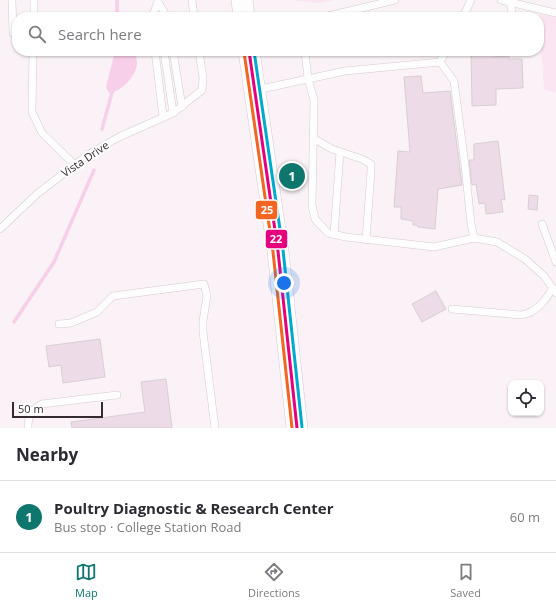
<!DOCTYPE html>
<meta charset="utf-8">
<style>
:root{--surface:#fff;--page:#f7f7f7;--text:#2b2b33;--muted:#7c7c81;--line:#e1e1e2;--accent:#0f766e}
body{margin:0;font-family:"Open Sans",sans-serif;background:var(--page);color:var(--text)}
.controls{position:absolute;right:12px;bottom:12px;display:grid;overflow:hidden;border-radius:8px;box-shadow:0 1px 3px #0004}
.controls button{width:36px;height:36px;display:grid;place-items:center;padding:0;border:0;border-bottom:1px solid var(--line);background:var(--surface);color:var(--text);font:20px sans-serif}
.scale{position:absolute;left:12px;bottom:10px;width:91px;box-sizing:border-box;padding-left:4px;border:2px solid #362a31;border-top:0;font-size:11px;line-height:14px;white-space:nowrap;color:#362a31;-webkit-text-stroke:3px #fff;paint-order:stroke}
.you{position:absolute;left:284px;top:283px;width:14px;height:14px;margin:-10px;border:3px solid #fff;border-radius:50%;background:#1a73e8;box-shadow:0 0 0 6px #1a73e833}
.badge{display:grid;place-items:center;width:26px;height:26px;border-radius:50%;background:var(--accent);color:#fff;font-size:13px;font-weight:700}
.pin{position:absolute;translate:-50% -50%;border:2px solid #fff;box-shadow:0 1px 4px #0006}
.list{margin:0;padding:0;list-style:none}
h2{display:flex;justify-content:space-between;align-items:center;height:52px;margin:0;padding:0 16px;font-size:17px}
h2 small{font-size:13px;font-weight:400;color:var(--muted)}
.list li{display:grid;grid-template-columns:26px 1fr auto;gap:12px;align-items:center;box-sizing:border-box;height:72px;padding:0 16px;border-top:1px solid var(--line)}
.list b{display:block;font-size:15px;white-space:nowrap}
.list p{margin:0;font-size:13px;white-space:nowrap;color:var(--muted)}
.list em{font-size:13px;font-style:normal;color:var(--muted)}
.icon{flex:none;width:22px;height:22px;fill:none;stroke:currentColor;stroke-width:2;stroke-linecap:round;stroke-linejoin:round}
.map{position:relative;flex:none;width:556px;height:428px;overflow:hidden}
.search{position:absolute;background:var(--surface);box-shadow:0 1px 3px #0004;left:12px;right:12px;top:12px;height:44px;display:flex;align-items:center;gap:10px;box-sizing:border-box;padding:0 14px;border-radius:16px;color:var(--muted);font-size:15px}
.sheet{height:124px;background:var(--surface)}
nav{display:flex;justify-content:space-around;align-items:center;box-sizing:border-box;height:56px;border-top:1px solid var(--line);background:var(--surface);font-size:11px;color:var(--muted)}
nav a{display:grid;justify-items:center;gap:2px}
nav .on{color:var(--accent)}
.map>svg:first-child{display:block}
</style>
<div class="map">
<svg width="556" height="428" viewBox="0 0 556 428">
<rect width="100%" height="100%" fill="#faf2f6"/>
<g fill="#fbe5f3">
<polygon points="292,0 334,0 318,3"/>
<polygon points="540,14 556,17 556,93 544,89 542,57 539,46 539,17"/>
</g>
<path fill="#f7cfe8" d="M 115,51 L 135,51 C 136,55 137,60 137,64 C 136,76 121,92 109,93 L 106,87 Z"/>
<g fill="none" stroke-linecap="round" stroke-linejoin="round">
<g stroke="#f7cfe8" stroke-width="3.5">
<polyline points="117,0 117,17"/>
<polyline points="102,129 113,89"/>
<polyline points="14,322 54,262 94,170"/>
</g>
</g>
<g fill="#eddce7" stroke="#d8ced4">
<polygon points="471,51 493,51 493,57 509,56 509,59 522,59 523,88 496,89 496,105 472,106"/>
<polygon points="421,76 423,93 450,91 462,185 438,189 435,229 418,227 417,225 413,225 413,221 401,219 401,207 394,207 398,151 410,152 404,77"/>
<polygon points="498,141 505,200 501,199 503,212 486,214 485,203 479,204 476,184 472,185 469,160 474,160 474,144"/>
<polygon points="529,195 538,196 537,210 528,209"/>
<polygon points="436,291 446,309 422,322 412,304"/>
<polygon points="100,339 105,377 63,383 61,365 49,367 46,346"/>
<polygon points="166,379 172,428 72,428 71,422 145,412 141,382"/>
</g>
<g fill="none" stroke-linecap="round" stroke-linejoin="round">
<g stroke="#d4cad0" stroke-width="8">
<g id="lane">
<polyline points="12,0 13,33 17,33"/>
<polyline points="192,0 194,17"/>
<polyline points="501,0 556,13"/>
<polyline points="158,2 167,17"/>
<polyline points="510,2 513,17"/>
<polyline points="34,17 34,0"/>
<polyline points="152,17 158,2"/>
<polyline points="324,17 395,0"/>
<polyline points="463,17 471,0"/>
<polyline points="33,51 32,112 42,133 75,165"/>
<polyline points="155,51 163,116"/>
<polyline points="164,51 173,113"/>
<polyline points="173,51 182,107"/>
<polygon points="440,62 454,81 465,165 471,224 474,238 434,247 346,237 328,233 315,219 312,205 314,100 308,79 345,71"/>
<polyline points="440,62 446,51"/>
<polyline points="256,90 308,79 305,51"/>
<polyline points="313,138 332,149 362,159 371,164 371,171 366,240"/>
<polyline points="542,224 556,262"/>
<polyline points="0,229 37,194 89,154 119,137 173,113 202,90 203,78 199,51"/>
<polyline points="334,234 340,152"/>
<polyline points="474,238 497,242 525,259 544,276 556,293"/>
<path d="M 452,309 L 521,315 C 536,313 545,301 553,288"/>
<polyline points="59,324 71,323 97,312 113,296 204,284 207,296 203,321 203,332 215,428"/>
<path d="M 28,428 C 28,416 31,410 42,404 L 117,395"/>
</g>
</g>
<g stroke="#d4cad0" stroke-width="22">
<g id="secondary">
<polyline points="242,0 244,17"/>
<polyline points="249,51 278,251 297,428"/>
</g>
</g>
<use href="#lane" stroke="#fefdfe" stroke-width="7"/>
<use href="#secondary" stroke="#fefdfe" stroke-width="21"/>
<g stroke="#fff" stroke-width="6">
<polyline id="bus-1" points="249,51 278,251 297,428"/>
</g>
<g stroke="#fff" stroke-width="6">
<polyline id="bus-2" points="244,52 273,252 292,428"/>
</g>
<g stroke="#fff" stroke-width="6">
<polyline id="bus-3" points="254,51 283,250 302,427"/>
</g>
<use href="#bus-1" stroke="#e5007d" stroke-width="3"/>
<use href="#bus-2" stroke="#f26522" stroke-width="3"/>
<use href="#bus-3" stroke="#00a9ce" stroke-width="3"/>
</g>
<g text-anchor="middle" stroke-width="4" stroke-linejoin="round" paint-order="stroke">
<g font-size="11" fill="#362a31" stroke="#fff">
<text transform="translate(85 159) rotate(-34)" y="4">Vista Drive</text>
</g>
</g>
<g stroke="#fff" stroke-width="1.5">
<rect x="255" y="200" width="23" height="20" rx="4" fill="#f26522"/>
<rect x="265" y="229" width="23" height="20" rx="4" fill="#e5007d"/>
</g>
<g font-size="11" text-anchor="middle" font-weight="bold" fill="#fff">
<text x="267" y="214">25</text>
<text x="276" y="243">22</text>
</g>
</svg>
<div class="controls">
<button><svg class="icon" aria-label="locate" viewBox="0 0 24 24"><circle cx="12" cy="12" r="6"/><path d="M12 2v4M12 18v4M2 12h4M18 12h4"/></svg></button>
</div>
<div class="scale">50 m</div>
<div class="you"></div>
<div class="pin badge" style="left:292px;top:176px">1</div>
<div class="search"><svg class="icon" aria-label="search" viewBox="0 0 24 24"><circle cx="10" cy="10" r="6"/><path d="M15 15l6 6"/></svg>Search here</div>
</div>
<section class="sheet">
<h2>Nearby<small></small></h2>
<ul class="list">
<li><span class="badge">1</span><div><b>Poultry Diagnostic &amp; Research Center</b><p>Bus stop · College Station Road</p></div><em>60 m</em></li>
</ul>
</section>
<nav>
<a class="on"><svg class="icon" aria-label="map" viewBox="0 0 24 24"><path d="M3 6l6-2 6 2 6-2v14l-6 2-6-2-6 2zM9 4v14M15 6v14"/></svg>Map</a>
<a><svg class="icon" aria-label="directions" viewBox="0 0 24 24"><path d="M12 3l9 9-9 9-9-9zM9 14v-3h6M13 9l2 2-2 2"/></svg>Directions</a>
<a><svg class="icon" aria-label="saved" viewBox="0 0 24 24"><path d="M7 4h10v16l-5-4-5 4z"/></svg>Saved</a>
</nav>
